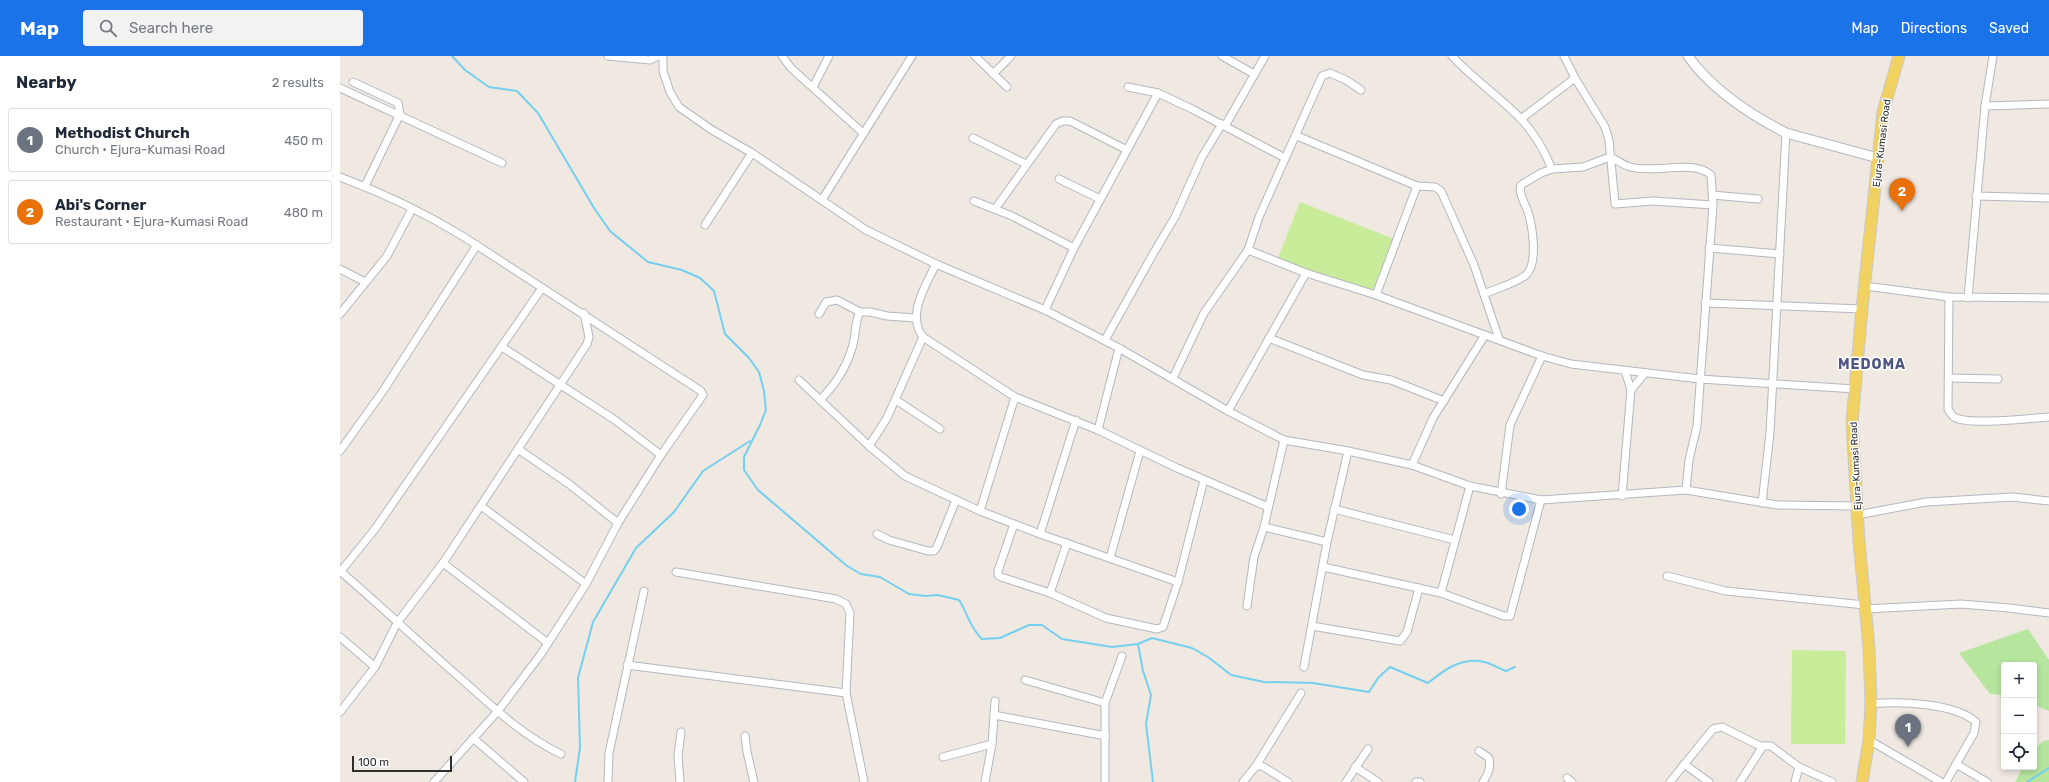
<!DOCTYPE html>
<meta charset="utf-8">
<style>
:root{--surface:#fff;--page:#f2f2f3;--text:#1f2937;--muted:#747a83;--line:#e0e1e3;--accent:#1a73e8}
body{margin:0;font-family:Rubik,sans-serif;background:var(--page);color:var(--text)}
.controls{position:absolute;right:12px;bottom:12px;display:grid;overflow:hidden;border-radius:4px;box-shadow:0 2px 6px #0003}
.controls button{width:36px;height:36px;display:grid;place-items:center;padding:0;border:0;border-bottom:1px solid var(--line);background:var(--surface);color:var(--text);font:20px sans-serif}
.scale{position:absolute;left:12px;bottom:10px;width:100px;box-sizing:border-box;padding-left:4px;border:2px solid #2e2e2e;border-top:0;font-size:11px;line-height:14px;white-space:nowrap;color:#2e2e2e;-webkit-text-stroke:3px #fff;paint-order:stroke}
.you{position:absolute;left:1179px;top:453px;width:14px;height:14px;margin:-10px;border:3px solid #fff;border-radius:50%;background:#1a73e8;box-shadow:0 0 0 6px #1a73e833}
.badge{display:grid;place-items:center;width:26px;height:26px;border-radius:50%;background:var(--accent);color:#fff;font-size:13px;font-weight:700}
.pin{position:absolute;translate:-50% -33px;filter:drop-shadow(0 1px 2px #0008)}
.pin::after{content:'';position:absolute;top:21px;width:14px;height:12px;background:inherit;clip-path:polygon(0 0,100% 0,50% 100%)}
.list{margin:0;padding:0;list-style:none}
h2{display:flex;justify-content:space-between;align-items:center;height:52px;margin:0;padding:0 16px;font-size:17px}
h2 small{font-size:13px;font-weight:400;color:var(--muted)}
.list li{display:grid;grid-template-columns:26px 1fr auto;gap:12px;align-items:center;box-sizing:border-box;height:64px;margin:0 8px 8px;padding:0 8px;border:1px solid var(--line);border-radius:4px}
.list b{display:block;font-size:15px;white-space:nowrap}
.list p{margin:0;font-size:13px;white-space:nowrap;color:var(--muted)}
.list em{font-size:13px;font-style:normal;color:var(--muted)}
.icon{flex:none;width:22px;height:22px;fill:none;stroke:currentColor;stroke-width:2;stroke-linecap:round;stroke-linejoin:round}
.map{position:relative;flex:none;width:1709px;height:726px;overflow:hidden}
header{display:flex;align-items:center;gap:24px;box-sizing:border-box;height:56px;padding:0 20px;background:var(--accent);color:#fff}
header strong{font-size:19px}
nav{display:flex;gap:22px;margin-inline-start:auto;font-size:14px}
.search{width:280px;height:36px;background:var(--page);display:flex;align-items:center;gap:10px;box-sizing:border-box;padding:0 14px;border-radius:4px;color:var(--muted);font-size:15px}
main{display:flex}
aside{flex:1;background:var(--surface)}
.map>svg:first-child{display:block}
</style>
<header>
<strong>Map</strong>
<div class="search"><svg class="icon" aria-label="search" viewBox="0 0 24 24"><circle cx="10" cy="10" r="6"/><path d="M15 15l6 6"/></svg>Search here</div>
<nav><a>Map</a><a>Directions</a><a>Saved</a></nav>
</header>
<main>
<aside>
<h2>Nearby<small>2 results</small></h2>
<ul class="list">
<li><span class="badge" style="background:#6b7280">1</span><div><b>Methodist Church</b><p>Church · Ejura-Kumasi Road</p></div><em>450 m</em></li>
<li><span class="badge" style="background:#e8710a">2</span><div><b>Abi's Corner</b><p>Restaurant · Ejura-Kumasi Road</p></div><em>480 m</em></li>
</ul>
</aside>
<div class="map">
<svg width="1709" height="726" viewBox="0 0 1709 726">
<rect width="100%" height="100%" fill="#efe9e1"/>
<g fill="#b6e59e">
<polygon points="1688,573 1709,604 1709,655 1694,649 1694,609 1664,609 1664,639 1650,638 1619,597"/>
<polygon points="1709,684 1709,726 1675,726 1683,711 1694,711 1694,694 1703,685"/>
</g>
<g fill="#c9ec9a">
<polygon points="960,146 1054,183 1032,239 938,202"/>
<polygon points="1452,594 1506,595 1505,688 1451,688"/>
</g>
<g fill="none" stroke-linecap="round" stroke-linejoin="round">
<g stroke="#75cff0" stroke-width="2">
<path d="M 112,0 L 125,14 L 149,31 L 177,35 L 198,57 L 254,152 L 270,175 L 308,206 L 342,214 L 360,222 L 374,235 L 385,278 L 409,302 L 419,316 L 424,335 L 426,354 L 420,369 L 404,401 L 404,414 L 418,434 L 507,510 L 521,518 L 540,521 L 569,538 L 585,540 L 598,539 L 619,544 C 628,558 630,572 642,583 L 660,582 L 689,569 L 702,569 L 722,583 L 772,591 L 798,588 L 812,582 L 852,592 L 868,601 L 891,619 L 924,626 L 973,627 L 1029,636 L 1038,622 L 1050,611 L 1088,627 C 1103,615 1118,603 1139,605 C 1147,605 1158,612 1166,615 L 1175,611"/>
<polyline points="798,588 803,615 811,639 806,668 813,726"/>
<polyline points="235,726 240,692 238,622 253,566 296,492 334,456 363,415 410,385"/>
<polyline points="1687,726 1709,712"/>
</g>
<g stroke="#b4b7c1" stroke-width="9">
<g id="street">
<polyline points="268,0 310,4 318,0"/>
<polyline points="323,0 323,15 330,36 339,51 372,74 412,97 526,174 596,208 705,254 779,292 888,355 944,384 1008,395 1072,409 1130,430 1201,444 1346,434 1437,449 1516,450"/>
<polyline points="442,0 451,12 523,77"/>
<polyline points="635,0 667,31"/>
<polyline points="882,0 914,18"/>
<path d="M 1112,0 C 1133,23 1160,41 1181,63 C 1194,77 1205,96 1212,113"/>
<polyline points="1224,0 1235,22 1265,71 1269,84 1275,148 1313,145 1373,149"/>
<polyline points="653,18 671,0"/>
<polyline points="13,26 58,47 60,58 25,130"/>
<polyline points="473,31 489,0"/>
<polyline points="788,31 818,37 852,53 945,102"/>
<polyline points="0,32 162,107"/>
<polyline points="1645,50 1709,48"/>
<polyline points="1181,63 1235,22"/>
<polyline points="885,70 925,0"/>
<polyline points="957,80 1077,130 1095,131 1101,135 1134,209 1159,283"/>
<polyline points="633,82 686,108"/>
<path d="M 1270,101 C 1277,104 1283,109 1290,111 C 1314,118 1353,103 1371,119 L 1373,149 L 1357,370 L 1349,404 L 1346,434"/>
<path d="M 0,121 C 43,137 85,157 124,181 L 361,335 L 363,339 L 321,399 L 278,467 L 246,528 L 201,598 L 158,655 L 94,726"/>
<polyline points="719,123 760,143"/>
<polyline points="1372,139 1418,143"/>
<polyline points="1636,140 1709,142"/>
<polyline points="482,144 572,0"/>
<polyline points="634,145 672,160 734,192"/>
<polyline points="655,153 716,68 723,65 730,65 787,94"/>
<polyline points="365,169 412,97"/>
<polyline points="1369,192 1440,198"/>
<polyline points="908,194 966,217 1036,239 1202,300 1231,308 1360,323 1515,333"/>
<path d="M 596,208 C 586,229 566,259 583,281 L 675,341 L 758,374 L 837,412 L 928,451"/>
<polyline points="0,213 25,226"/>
<polyline points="1525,230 1609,241 1709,242"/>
<path d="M 1144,238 C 1157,232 1175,228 1186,219 C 1199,207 1192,167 1187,153 C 1184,146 1178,136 1181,129 L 1201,117 L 1212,113 L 1243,111 L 1270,101"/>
<polyline points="1036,239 1077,130"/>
<path d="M 1609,241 L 1608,353 C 1610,356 1611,359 1614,361 C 1627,370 1691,362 1709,361"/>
<polyline points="1628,242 1645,50 1653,0"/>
<polyline points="1365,247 1522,253"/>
<polyline points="705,254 734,192 818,37"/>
<polyline points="0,258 47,200 72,153"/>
<polyline points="479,258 486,246 497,244 520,256"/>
<polyline points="929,282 1023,319 1051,324 1104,345"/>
<polyline points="765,284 813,198 835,161 862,101 882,68"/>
<polyline points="162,291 275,364 321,399"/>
<polyline points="833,322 864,257 908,194 919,161 982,20 990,17 1006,24 1021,34"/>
<polyline points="1609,322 1658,323"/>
<polyline points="459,324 529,390 565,420 640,455 700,478 838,526"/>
<polyline points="1291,334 1305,317"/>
<path d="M 480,344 C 497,327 509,308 514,284 C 516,275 515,265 520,256 L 530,256 L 547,260 L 575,262"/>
<polyline points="556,344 600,373"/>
<polyline points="888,355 966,217"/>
<polyline points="758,374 779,292"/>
<polyline points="529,390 547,362 583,281"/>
<polyline points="178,393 229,428 278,467"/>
<polyline points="0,395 43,335 137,189"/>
<polyline points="1072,409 1093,362 1145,279"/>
<polyline points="1161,438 1170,369 1202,300"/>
<polyline points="1282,440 1291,334 1285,315"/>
<polyline points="1422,447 1430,377 1446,77"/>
<polyline points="141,450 246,528"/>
<polyline points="994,453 1115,484"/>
<polyline points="640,455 675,341"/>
<polyline points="1517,459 1586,446 1672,441 1709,445"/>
<polyline points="674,468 658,515 658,519 661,521 710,537 766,562 817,573 823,571 838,526 864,424"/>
<polyline points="924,471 987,486"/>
<polyline points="537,478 549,484 588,495 594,495 597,491 616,444"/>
<polyline points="700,478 736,364"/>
<polyline points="770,502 800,395"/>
<polyline points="103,507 208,587"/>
<polyline points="983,511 1101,537 1164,560 1170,560 1201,444"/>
<path d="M 0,515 C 43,552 84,591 127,628 C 156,654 185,681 221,698"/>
<polyline points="1,515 35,473 202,232"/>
<polyline points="336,516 496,543 506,548 510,557 506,637 524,726"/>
<polyline points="1327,520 1386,535 1525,549"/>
<polyline points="710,537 727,487"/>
<polyline points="1101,537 1130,430"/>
<polyline points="907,550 914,501 924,471 944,384"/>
<polyline points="1525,553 1621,548 1669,552 1709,557"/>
<polyline points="972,570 1060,585 1067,576 1079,532"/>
<polyline points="0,581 35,611"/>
<polyline points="287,609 506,637"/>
<polyline points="964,611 987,486 1008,395"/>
<polyline points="685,624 765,647 765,726"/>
<polyline points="765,647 782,600"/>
<path d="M 1531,648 C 1559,645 1615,647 1636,666 L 1634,677 L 1606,726"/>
<polyline points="0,656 35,611 57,567 103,507 247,288 249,281 244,257"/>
<polyline points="654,659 766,680"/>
<polyline points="405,680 407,696 414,726"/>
<polyline points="133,682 184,726"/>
<polyline points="1529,684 1601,726"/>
<path d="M 1139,695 L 1149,702 C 1151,712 1148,718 1143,726"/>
<polyline points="603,701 652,688"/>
<polyline points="1344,708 1369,726"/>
<polyline points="1616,708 1647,726"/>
<polyline points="916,710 961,637"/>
<polyline points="1015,711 1038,726"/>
<polyline points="1227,722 1232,726"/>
<polyline points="268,726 269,697 304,535"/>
<polyline points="340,726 338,700 341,676"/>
<polyline points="645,726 652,688 655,645"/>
<polyline points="903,726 916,710 922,710 948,726"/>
<polyline points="1006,726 1028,693"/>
<polyline points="1076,726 1080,726"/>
<polyline points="1330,726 1373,673 1382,671 1420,690 1431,690 1459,711 1492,726"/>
<polyline points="1400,726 1423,690"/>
<polyline points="1455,726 1459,711"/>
</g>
</g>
<g stroke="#b4b7c1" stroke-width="11">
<path id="secondary" d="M 1348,0 C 1372,34 1409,58 1446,77 L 1538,102"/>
</g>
<g stroke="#c9c9c9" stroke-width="13">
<polyline id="primary" points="1522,726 1529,684 1531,648 1529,592 1519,485 1512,367 1522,253 1543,56 1559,0"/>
</g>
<use href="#street" stroke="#fff" stroke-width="7"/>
<use href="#secondary" stroke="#fff" stroke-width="9"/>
<use href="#primary" stroke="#f2d163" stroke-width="11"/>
</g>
<g text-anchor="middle" stroke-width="3" stroke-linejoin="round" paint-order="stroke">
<g font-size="10" fill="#2e2e2e" stroke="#fff">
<text transform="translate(1541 87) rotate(-83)" y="4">Ejura-Kumasi Road</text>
<text transform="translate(1515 410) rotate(-93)" y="4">Ejura-Kumasi Road</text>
</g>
<g font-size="14" font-weight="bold" letter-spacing="1" fill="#4d5680" stroke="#fff">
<text x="1532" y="313">MEDOMA</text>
</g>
</g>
</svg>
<div class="controls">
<button>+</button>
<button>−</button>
<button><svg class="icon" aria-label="locate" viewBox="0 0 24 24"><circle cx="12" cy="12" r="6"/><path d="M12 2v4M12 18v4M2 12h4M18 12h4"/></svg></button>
</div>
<div class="scale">100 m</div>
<div class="you"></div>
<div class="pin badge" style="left:1568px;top:691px;background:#6b7280">1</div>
<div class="pin badge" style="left:1562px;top:155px;background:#e8710a">2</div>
</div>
</main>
